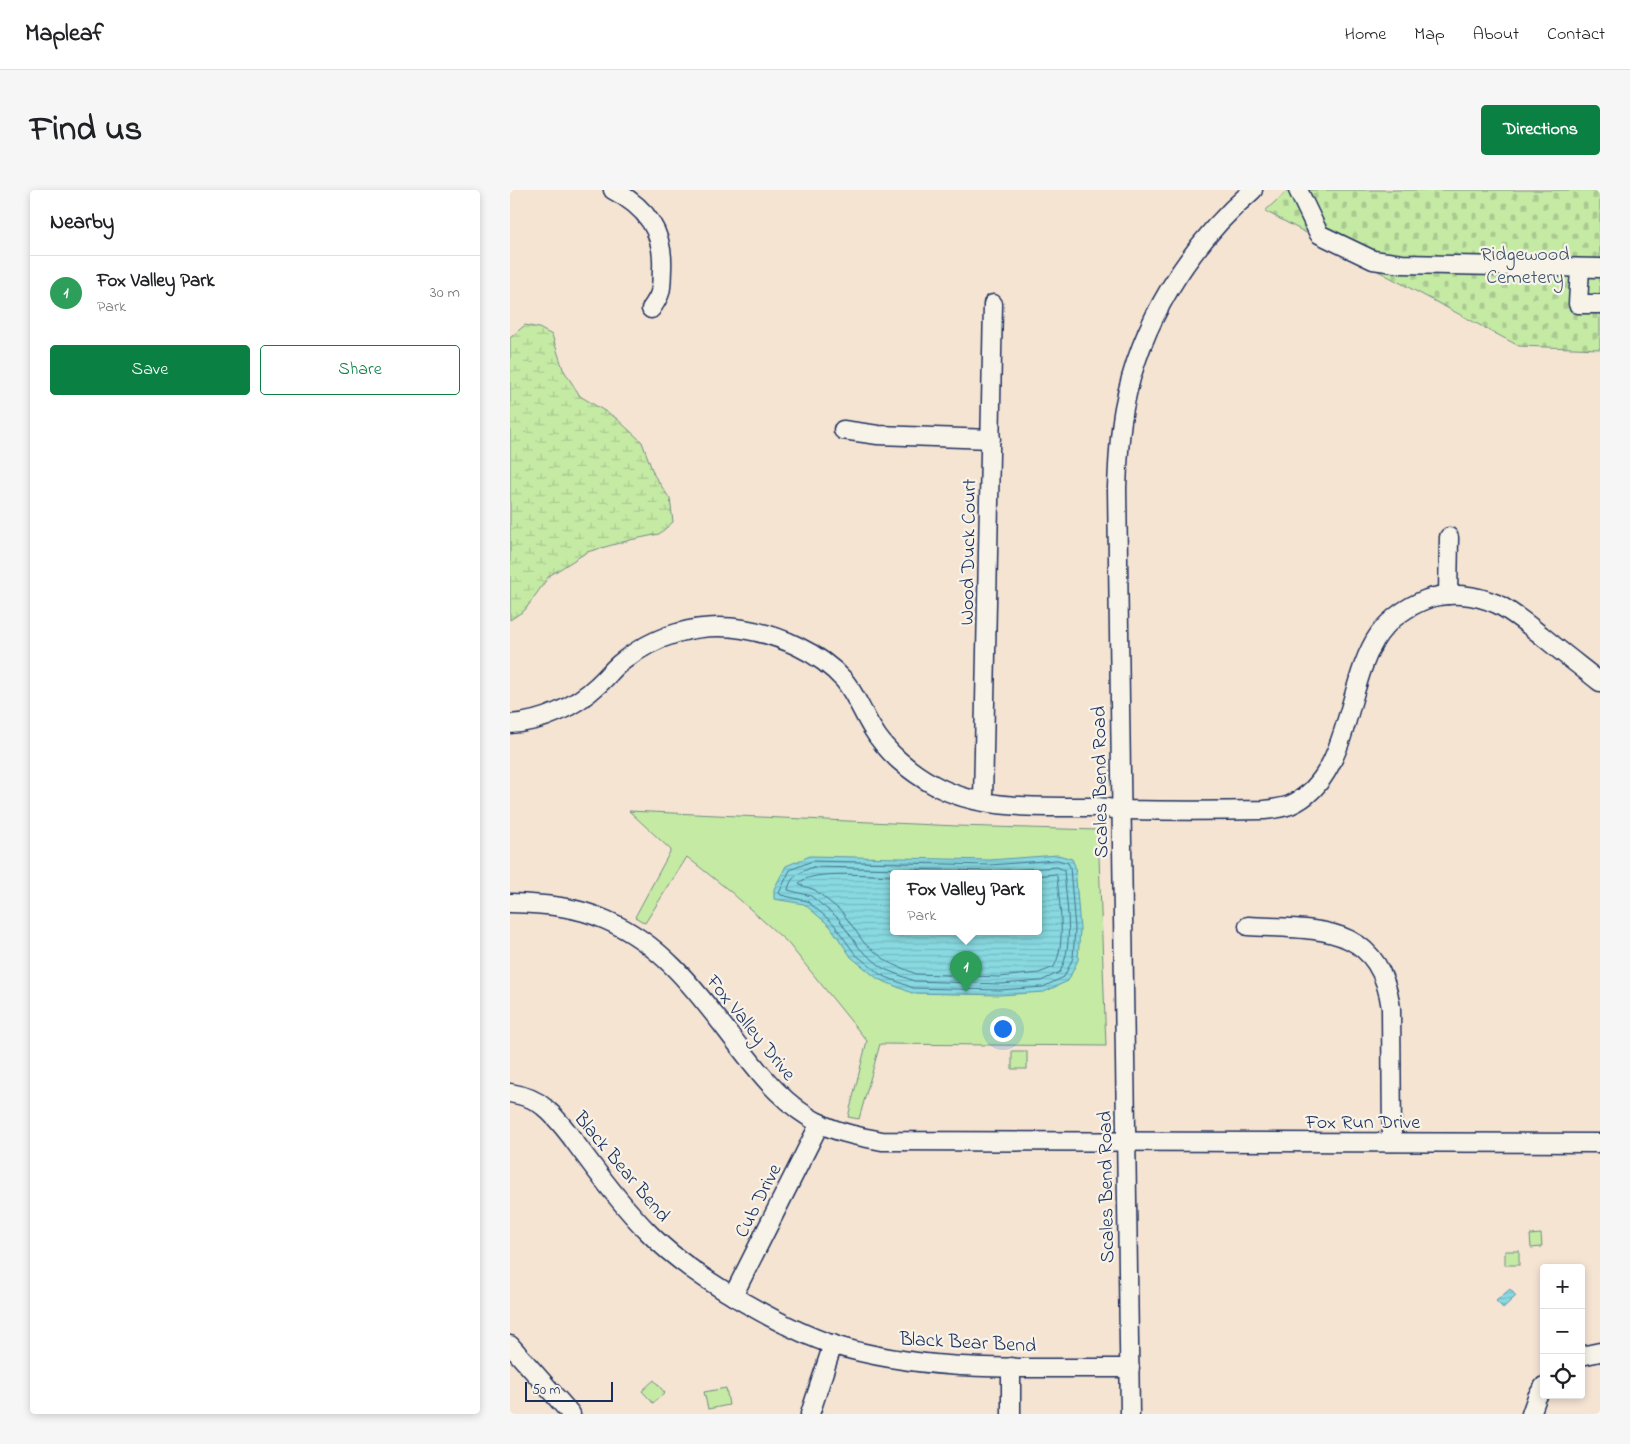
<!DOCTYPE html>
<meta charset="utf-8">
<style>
:root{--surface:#fff;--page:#f6f6f6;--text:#202124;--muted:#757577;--line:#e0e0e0;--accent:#0b8043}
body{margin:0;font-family:"Indie Flower",sans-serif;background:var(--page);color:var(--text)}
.controls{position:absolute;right:15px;bottom:15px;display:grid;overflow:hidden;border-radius:5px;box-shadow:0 2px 8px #0003}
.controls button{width:45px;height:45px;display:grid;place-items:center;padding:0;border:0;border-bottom:1px solid var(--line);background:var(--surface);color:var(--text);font:25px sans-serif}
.scale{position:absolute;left:15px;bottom:12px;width:88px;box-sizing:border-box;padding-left:5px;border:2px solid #1b2f5e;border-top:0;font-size:14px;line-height:18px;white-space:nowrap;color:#1b2f5e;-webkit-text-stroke:4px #f7f3e8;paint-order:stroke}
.you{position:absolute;left:492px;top:838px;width:18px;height:18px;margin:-12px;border:4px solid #fff;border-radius:50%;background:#1a73e8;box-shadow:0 0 0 8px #1a73e833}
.badge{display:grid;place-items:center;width:32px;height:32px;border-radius:50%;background:var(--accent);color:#fff;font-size:16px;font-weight:700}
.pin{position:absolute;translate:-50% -41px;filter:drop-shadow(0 1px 2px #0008)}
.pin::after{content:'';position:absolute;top:26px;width:18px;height:15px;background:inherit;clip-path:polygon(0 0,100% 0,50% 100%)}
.popup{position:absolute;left:380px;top:680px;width:152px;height:65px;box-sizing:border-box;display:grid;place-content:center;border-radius:5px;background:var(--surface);filter:drop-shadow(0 1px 4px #0005);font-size:16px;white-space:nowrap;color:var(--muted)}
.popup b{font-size:19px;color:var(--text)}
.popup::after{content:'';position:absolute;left:50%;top:100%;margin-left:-10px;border:10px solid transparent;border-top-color:var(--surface)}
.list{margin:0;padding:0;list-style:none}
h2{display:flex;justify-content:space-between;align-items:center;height:65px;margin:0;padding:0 20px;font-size:21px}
h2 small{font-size:16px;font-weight:400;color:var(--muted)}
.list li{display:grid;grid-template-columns:32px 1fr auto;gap:15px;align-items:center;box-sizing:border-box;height:75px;padding:0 20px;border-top:1px solid var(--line)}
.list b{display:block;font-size:19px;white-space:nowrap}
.list p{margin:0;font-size:16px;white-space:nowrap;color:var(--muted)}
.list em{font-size:16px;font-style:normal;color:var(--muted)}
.actions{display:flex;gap:10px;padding:15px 20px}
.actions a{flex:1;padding:11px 0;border:1px solid var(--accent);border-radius:5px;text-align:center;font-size:18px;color:var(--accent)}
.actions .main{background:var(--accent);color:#fff}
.icon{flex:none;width:28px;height:28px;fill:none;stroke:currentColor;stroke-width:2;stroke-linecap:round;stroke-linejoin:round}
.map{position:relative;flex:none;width:1090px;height:1224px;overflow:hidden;border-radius:5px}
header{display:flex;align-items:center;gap:30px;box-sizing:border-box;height:70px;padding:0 25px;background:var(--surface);border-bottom:1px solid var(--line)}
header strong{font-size:24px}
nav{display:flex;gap:28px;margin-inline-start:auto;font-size:18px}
.intro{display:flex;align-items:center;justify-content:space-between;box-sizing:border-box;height:120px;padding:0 30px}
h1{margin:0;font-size:35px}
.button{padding:12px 22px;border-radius:5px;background:var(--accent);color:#fff;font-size:18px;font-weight:700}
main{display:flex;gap:30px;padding:0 30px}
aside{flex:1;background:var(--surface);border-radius:5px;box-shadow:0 2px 8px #0003}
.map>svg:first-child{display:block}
</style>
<header>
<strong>Mapleaf</strong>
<nav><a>Home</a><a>Map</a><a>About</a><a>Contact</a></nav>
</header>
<div class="intro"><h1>Find us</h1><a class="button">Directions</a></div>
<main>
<aside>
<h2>Nearby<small></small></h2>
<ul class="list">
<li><span class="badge" style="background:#2e9e5b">1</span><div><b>Fox Valley Park</b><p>Park</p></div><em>30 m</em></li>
</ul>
<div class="actions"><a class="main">Save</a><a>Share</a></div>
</aside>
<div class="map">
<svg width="1090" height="1224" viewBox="0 0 1090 1224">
<defs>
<pattern id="wetland-marsh" width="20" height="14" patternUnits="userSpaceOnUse" patternTransform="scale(1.25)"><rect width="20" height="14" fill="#c5eaa4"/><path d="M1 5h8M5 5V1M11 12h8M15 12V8" fill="none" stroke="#a9c990"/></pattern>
<pattern id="cemetery-stones" width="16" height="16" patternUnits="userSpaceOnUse" patternTransform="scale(1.25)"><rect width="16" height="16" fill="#c5eaa4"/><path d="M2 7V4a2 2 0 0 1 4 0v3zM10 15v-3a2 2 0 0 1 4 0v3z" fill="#a9c990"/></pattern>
<pattern id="water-rules" width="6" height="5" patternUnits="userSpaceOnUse" patternTransform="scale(1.25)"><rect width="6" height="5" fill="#88d9e0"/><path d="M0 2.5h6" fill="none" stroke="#75bbc3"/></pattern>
</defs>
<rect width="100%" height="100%" fill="#f6e4d3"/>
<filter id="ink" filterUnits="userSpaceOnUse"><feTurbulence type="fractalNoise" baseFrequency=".02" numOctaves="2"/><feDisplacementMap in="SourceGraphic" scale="10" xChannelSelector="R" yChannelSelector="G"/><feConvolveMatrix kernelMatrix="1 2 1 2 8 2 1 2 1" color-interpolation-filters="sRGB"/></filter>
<g filter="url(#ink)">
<g fill="#c5eaa4" stroke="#708c81" fill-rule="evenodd">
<path d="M 119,621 L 447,636 L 588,640 L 596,856 L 370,854 L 349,929 L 338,927 L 357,851 L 277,752 L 221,702 L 177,667 L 135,733 L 125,727 L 161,660 ZM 384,683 L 528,683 L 528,741 L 384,741 Z"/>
<rect x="502" y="861" width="15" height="18"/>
<polygon points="1031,1044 1032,1057 1021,1058 1020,1045"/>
<rect x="995" y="1061" width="14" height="14"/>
<polygon points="144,1190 155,1203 143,1213 132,1201"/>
<polygon points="216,1198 219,1215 198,1219 194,1202"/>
</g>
<polygon fill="url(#wetland-marsh)" stroke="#708c81" points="15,135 29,138 42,145 53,179 70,206 106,228 132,252 144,285 160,309 163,332 149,344 120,350 77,362 39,386 15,420 0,430 0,148"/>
<polygon fill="url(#cemetery-stones)" stroke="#708c81" points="778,0 1090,0 1090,159 1009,156 755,21"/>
<g fill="url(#water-rules)" stroke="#5c95ac" fill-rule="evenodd">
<path d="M 548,665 L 562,669 L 565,676 L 570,739 L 568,770 L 558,791 L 534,802 L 490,805 L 402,803 L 368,789 L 341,767 L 320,736 L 294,714 L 264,709 L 264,699 L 276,676 L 300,666 L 480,670 ZM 384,683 L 528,683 L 528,741 L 384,741 Z"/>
<polygon points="1000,1099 1006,1106 993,1118 986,1111"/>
</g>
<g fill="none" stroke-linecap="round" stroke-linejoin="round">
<g stroke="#477392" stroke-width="1">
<polygon points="548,670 558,673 560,677 565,739 563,768 554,787 533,797 490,800 403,798 371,785 345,764 323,733 297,711 271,705 269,703 280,680 302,671 480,675"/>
<path d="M 303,677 L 480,681 L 547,677 L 554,680 C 556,713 565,752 550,782 L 531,791 L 489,794 L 404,791 L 374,779 L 350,759 L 328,728 L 301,706 L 278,700 C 280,686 291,682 303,677 Z"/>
<path d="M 384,686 C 363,686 302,679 289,693 L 291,695 L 305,700 L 332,722 L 355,754 L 378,772 L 406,784 L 489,787 L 529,783 L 544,777 C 557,751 549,714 547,686 L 545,684 L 528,686"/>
</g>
<g stroke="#1b2f5e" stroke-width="21">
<g id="minor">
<path d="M 103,0 C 136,17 154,41 152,79 C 151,99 153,102 141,119"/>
<polyline points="788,0 809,44 863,70 892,74 1090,78"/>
<polyline points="1070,78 1068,114 1090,114"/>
<polyline points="333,240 368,245 481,249"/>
<polyline points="938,405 939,347"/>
<path d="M 0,534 C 32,532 65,517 88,495 C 96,488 102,480 109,474 C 144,445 188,432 233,439 C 269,445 309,462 334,490 C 346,505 352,522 362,538 C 376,562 400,582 424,595 C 473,622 534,616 588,617 C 596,618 605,619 613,620 C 660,621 707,621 754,620 C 763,619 772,618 780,615 C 841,589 835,492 869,444 C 881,428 899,416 917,409 C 940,401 966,405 987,414 C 1003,422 1017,434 1031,445 C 1050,461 1070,476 1090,492"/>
<polyline points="473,611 483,114"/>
<path d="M 0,713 C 33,714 65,716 96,730 C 157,756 192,809 231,859 C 254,889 277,917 311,934 C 330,943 351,947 372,951 L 1090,953"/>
<path d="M 738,736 C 807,740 869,732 881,818 L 882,952"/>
<path d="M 0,903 C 12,905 25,909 34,917 C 50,930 61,947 73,963 C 93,990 114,1018 138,1042 C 166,1071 200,1093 235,1113 C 263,1129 293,1145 324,1155 C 420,1184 521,1177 620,1178"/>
<polyline points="223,1106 310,933"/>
<polyline points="0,1155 61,1224"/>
<polyline points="1071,1166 1090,1162"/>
<polyline points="501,1177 501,1224"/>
<polyline points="300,1224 323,1154"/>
<path d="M 620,1224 L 607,298 C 608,271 609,245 614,218 C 630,133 678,56 743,0"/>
<polyline points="1021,1224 1027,1207 1034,1196"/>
</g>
</g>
<use href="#minor" stroke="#f7f3e8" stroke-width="18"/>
</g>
</g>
<g text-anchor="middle" stroke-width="4.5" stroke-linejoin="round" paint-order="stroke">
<g font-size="20" fill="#3d546c" stroke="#f7f3e8">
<text x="1015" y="70">Ridgewood<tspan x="1015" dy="23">Cemetery</tspan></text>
</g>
<g font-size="20" fill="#1b2f5e" stroke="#f7f3e8">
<text transform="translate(457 362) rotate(-89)" y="7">Wood Duck Court</text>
<text transform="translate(589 592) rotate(-91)" y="7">Scales Bend Road</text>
<text transform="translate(242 837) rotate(51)" y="7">Fox Valley Drive</text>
<text x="853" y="938">Fox Run Drive</text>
<text transform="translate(113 976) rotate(50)" y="7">Black Bear Bend</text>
<text transform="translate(595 997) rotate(-91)" y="7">Scales Bend Road</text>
<text transform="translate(247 1010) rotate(-63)" y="7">Cub Drive</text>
<text transform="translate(458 1151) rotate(3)" y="7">Black Bear Bend</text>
</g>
</g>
</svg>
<div class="controls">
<button>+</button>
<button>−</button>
<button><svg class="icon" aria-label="locate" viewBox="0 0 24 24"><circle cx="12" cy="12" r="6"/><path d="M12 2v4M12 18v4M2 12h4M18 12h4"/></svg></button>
</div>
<div class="scale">50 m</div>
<div class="you"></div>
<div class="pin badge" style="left:456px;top:802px;background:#2e9e5b">1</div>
<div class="popup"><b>Fox Valley Park</b>Park</div>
</div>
</main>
